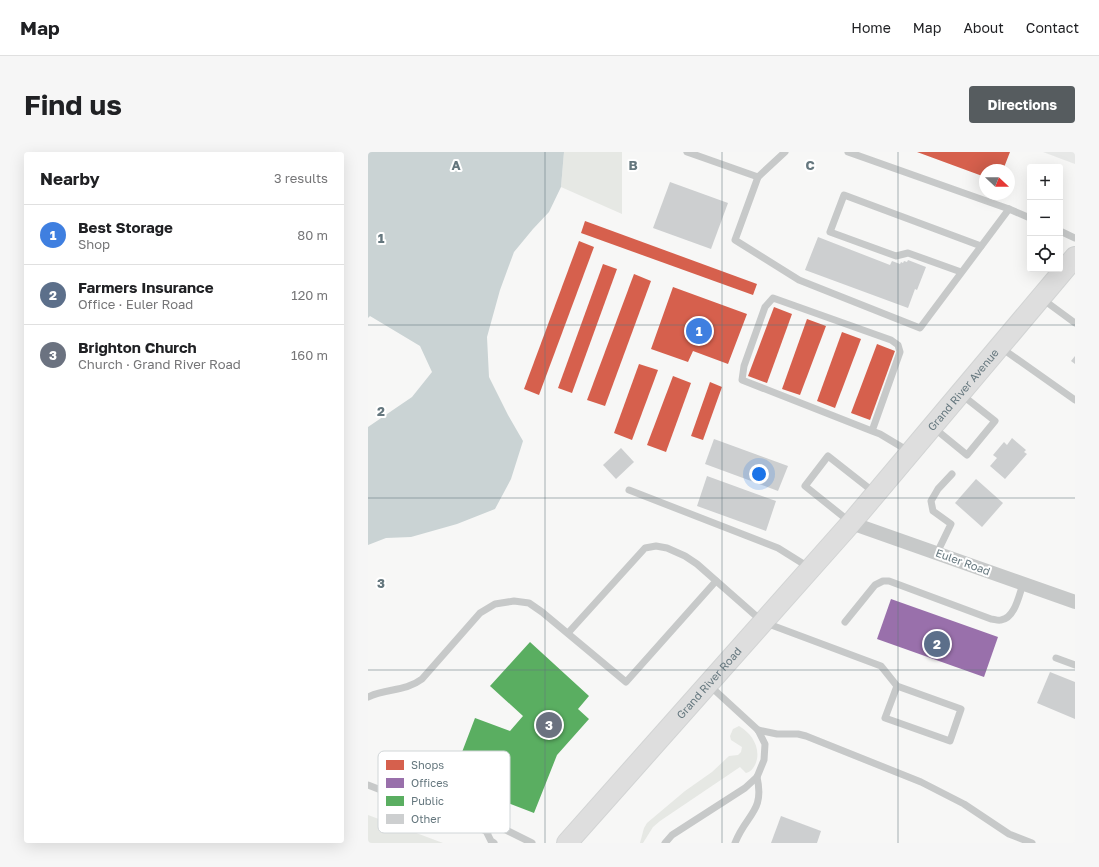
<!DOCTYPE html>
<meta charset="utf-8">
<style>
:root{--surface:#fff;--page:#f6f6f6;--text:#202124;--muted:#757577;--line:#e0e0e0;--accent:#565c5f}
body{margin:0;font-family:"Golos Text",sans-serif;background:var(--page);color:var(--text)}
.controls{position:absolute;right:12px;top:12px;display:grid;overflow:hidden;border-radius:4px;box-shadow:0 4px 16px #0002}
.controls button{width:36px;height:36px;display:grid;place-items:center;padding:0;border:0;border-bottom:1px solid var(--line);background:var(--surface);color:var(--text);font:20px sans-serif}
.compass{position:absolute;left:611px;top:12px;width:36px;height:36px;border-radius:50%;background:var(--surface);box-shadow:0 4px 16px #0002;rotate:112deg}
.you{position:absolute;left:391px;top:322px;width:14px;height:14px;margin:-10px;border:3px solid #fff;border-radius:50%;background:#1a73e8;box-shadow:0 0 0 6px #1a73e833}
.badge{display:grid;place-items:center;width:26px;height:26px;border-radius:50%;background:var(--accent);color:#fff;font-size:13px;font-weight:700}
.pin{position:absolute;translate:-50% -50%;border:2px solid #fff;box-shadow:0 1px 4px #0006}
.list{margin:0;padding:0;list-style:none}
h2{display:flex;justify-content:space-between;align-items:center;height:52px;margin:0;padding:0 16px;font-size:17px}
h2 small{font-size:13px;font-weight:400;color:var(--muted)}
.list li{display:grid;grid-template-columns:26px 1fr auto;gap:12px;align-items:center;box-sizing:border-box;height:60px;padding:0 16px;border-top:1px solid var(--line)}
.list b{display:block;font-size:15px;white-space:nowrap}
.list p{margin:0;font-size:13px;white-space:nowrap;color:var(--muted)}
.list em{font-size:13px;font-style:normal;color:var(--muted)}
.icon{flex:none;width:22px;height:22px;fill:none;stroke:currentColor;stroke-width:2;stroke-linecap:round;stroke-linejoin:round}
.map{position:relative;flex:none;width:707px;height:691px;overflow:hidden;border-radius:4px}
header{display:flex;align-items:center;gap:24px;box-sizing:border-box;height:56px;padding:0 20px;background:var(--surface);border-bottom:1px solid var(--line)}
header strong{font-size:19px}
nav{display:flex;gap:22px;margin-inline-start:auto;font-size:14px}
.intro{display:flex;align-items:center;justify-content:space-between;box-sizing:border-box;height:96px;padding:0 24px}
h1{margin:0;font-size:28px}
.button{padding:10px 18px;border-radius:4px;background:var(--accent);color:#fff;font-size:14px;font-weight:700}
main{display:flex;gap:24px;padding:0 24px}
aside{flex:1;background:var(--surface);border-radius:4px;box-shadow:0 4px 16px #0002}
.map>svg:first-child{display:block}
</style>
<header>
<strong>Map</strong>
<nav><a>Home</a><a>Map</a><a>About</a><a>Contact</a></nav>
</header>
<div class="intro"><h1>Find us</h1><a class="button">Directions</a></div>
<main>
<aside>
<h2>Nearby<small>3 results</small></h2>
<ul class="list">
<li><span class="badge" style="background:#3f7fe0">1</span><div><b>Best Storage</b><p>Shop</p></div><em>80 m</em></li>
<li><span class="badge" style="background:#5c6f8a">2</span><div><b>Farmers Insurance</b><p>Office · Euler Road</p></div><em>120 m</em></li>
<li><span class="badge" style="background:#6b7280">3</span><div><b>Brighton Church</b><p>Church · Grand River Road</p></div><em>160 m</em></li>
</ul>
</aside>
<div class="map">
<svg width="707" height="691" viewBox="0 0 707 691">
<rect width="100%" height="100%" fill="#f7f7f6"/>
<polygon fill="#e7e8e7" points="675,0 707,0 707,12"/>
<g fill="#e6e8e4">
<polygon points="196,0 254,0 254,62 193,35"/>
<path d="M 371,574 C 385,582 394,598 387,613 C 385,617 382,620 378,621 L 372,615 L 292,669 L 285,675 L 275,691 L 272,691 L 276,676 L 279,671 L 317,639 L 344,620 L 361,604 L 370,603 L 373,600 L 374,595 L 363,588 L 362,584 L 365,577 Z"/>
<polygon points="0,663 75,691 0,691"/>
</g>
<polygon fill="#cad3d4" points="0,0 196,0 193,35 181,60 165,77 146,100 132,138 119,185 121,225 140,263 155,289 143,327 127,357 89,372 43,385 18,386 0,393 0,275 44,245 64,220 52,194 2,164 0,166"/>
<g fill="#d6604d">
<polygon points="549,0 642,0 635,18 617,18 617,25"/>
<polygon points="217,69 389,132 385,143 213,81"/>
<polygon points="211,89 226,95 171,243 156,237"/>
<polygon points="235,112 249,117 204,241 190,236"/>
<polygon points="266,122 283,129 237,254 219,248"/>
<polygon points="305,135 379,162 360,212 325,199 320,210 283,197"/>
<polygon points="406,155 424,162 399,231 380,224"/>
<polygon points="439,167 458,174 432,243 414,237"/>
<polygon points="474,180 493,187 467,256 449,249"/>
<polygon points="509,192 527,199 502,268 483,261"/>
<polygon points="271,212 290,218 264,288 246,281"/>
<polygon points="305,224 323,231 298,300 279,293"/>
<polygon points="342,230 354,235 335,288 323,284"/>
</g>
<polygon fill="#9970ab" points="523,447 630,485 616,525 509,487"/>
<polygon fill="#5aae61" points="162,490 221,544 210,557 221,567 189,603 166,661 83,629 107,566 142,579 155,564 122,534"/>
<g fill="#cdcfd0">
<polygon points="302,30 360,51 343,97 285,76"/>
<polygon points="450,85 522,113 524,109 532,112 533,110 535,111 536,109 539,110 540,108 558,115 549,138 547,137 540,156 437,118"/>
<polygon points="707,204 707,212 703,209"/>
<polygon points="644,286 658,298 656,300 659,302 637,327 622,314 629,306 625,303 636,290 639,293"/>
<polygon points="346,287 420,314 410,339 337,312"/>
<polygon points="253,296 266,310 248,327 235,313"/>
<polygon points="339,324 408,349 398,379 329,354"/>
<polygon points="608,327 635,351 614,375 587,351"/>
<polygon points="682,520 707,530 707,567 669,551"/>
<polygon points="413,664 453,679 449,691 403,691"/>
</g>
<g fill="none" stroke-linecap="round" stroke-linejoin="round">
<g stroke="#d2d4d4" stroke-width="22">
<g id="secondary">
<path id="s1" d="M 199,691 L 483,371 L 707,105"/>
</g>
</g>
<g stroke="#c7c9c9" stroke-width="7">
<polyline points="319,0 390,25"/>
<polyline points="417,0 390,25 367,88 431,128 552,176 641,57"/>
<polyline points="480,0 641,57 662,66"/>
<polyline points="692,79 707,86"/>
<polyline points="593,120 540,101 528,104 462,80 476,43 613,94"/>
<polyline points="673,146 707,171"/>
<polyline points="632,195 707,248"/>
<polyline points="566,276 599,303 627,269 594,243"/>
<polyline points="504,279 532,200 530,193 523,188 405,146 397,155 376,214 374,228 504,279 512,282 542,300"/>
<polyline points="261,338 410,396 442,416"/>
<polyline points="482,370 437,334 460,304 507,341"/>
<polyline points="569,401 583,372 565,359 563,349 570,337 584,322"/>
<path d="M 477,470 L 507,433 L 515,429 L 521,429 L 623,467 C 626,467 630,469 633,468 C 647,466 651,443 655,432"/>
<polyline points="200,481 277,396 288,394 299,396 317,404 329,412 395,470 513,514 529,534 593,557 582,589 517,566 529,534"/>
<polyline points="688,506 707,513"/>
<path d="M 0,545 C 18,536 37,540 54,527 L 112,461 L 127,452 L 146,449 L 161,451 L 174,460 L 258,530 L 348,429"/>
<polyline points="390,578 409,582 430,582 438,584 553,630 596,652 641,682 664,691"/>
<polyline points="0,633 118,679 129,676 138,678 164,691"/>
<polyline points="118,679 123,689 126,691"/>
<polyline points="297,691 304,683 377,636 389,625 396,608 397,592 390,578 341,533"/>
<path d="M 367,691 C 378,662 397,660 389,625"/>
</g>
<polyline stroke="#c7c9c9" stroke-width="14" points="483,371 707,450"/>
<use href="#secondary" stroke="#dedede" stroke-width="20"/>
</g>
<path fill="none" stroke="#65777e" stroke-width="1" stroke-opacity="0.55" d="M 177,0 L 177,691M 354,0 L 354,691M 530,0 L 530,691M 0,173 L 707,173M 0,346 L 707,346M 0,518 L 707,518"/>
<g text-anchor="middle" stroke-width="4" stroke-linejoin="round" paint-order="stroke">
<g font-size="11" fill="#65777e" stroke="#fff">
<text dy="4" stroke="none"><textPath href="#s1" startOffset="602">Grand River Avenue</textPath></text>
<text transform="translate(595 410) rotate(20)" y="4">Euler Road</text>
<text dy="4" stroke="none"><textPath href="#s1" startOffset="214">Grand River Road</textPath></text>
</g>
</g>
<rect x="10" y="599" width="132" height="82" rx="6" fill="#fff" stroke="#d1d6d8" stroke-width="1"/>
<rect x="18" y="608" width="18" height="10" fill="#d6604d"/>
<rect x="18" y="626" width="18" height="10" fill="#9970ab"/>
<rect x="18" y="644" width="18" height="10" fill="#5aae61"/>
<rect x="18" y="662" width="18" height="10" fill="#cdcfd0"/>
<g font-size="11" fill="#65777e">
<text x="43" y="617">Shops</text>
<text x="43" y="635">Offices</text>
<text x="43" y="653">Public</text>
<text x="43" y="671">Other</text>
</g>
<g font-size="13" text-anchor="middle" font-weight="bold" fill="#65777e" stroke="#fff" stroke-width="4" stroke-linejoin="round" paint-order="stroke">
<text x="88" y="18">A</text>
<text x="265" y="18">B</text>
<text x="442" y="18">C</text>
<text x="13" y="91">1</text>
<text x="13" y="264">2</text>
<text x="13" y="436">3</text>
</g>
</svg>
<div class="controls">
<button>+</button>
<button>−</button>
<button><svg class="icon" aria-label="locate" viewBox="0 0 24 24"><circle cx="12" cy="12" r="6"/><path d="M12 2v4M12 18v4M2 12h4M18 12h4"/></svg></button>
</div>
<svg class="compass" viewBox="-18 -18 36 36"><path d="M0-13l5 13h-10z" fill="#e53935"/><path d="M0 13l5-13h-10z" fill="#757577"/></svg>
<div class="you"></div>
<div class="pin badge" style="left:331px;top:179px;background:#3f7fe0">1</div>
<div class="pin badge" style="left:569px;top:492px;background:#5c6f8a">2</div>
<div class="pin badge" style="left:181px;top:573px;background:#6b7280">3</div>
</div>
</main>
